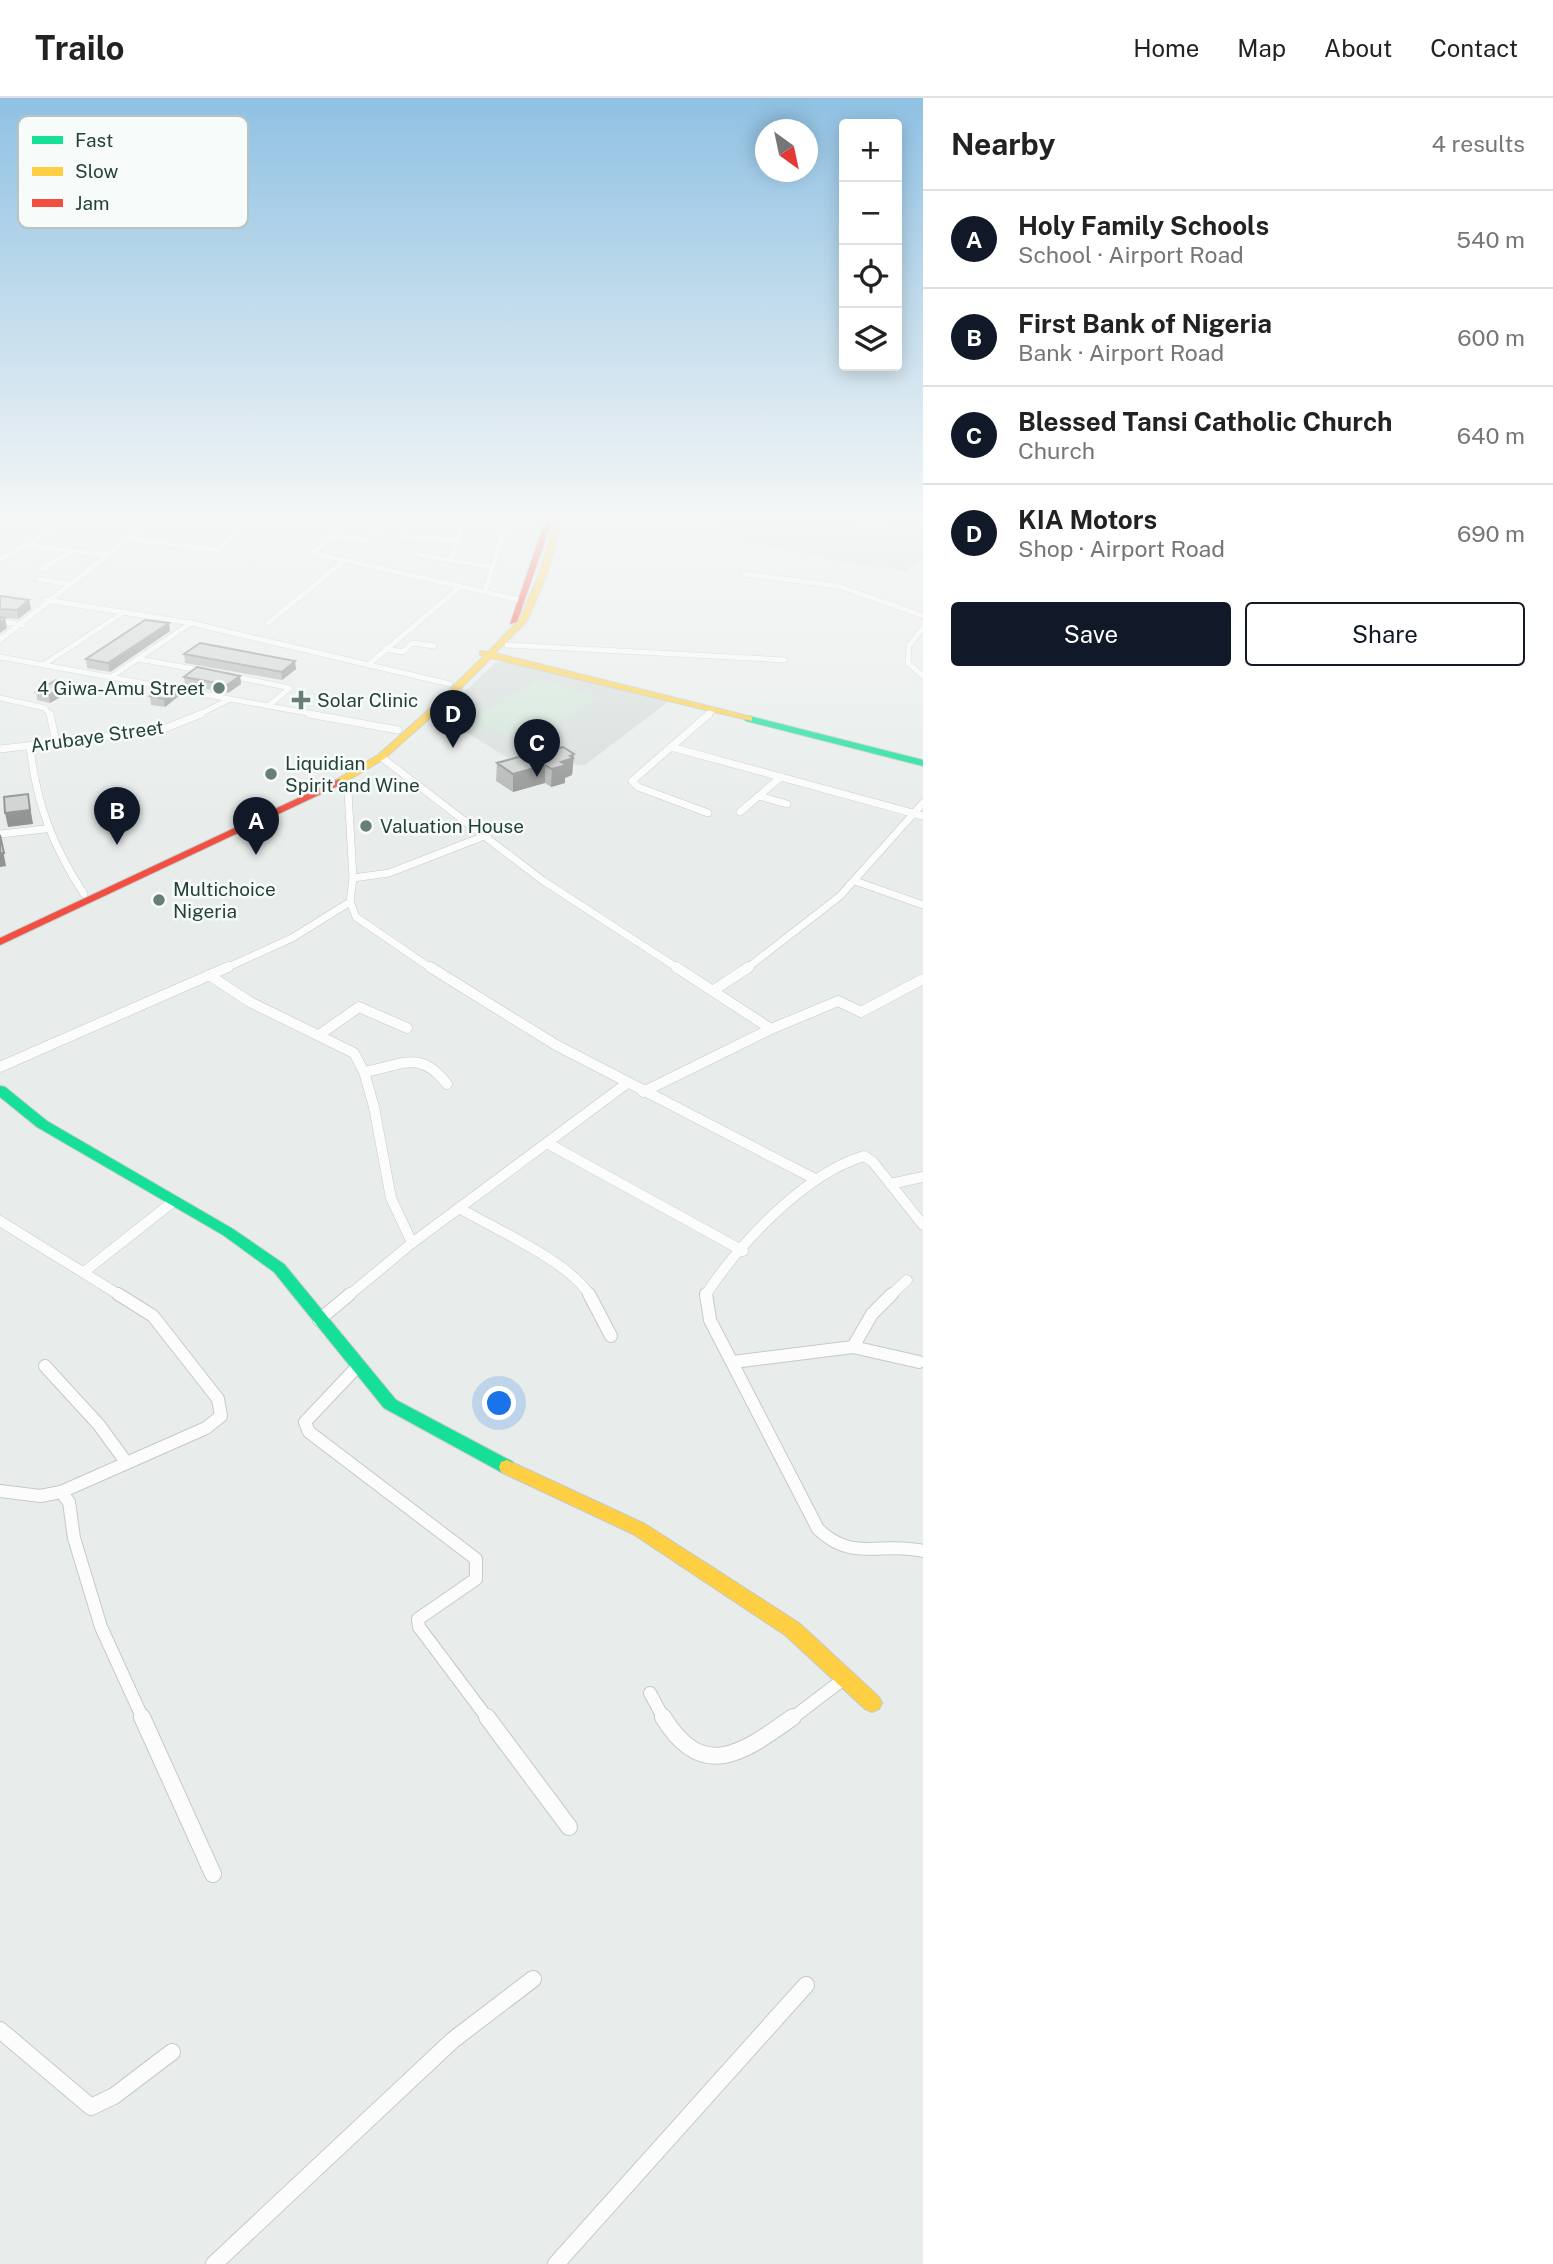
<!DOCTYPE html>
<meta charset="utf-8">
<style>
:root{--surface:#fff;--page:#f2f2f2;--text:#222;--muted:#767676;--line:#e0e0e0;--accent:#111827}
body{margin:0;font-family:"Public Sans",sans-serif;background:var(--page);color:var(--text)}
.controls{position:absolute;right:21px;top:21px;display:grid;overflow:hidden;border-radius:7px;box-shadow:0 4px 18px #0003}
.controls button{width:63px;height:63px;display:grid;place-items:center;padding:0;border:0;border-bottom:2px solid var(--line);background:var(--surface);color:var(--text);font:35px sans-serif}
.compass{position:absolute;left:755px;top:21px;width:63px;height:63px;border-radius:50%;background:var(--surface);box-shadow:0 4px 18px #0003;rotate:147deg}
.you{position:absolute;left:500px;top:1306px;width:24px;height:24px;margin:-18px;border:5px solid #fff;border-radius:50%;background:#1a73e8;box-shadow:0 0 0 10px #1a73e833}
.badge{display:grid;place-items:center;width:46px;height:46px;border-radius:50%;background:var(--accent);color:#fff;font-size:23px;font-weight:700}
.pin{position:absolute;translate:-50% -58px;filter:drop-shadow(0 2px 4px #0008)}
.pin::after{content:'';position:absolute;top:37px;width:24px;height:21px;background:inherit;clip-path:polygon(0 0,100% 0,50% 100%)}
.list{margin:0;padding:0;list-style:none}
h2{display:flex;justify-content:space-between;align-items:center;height:91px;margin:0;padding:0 28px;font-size:30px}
h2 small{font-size:23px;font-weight:400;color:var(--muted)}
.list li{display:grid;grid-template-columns:46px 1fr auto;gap:21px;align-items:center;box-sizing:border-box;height:98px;padding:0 28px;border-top:2px solid var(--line)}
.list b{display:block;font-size:26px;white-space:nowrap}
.list p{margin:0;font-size:23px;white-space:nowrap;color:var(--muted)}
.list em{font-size:23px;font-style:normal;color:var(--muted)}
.actions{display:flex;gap:14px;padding:21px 28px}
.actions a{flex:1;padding:16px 0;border:2px solid var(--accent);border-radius:7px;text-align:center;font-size:24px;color:var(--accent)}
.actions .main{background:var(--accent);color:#fff}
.icon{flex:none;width:38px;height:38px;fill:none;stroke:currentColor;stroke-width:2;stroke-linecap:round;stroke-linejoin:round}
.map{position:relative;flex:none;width:923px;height:2166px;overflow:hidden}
header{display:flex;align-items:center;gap:42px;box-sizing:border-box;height:98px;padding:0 35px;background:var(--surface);border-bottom:2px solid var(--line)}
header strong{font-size:33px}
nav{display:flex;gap:38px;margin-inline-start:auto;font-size:24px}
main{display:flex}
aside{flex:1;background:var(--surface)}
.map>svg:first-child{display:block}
</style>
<header>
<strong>Trailo</strong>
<nav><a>Home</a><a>Map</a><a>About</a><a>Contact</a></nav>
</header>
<main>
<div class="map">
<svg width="923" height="2166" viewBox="0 0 923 2166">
<rect width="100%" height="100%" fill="#e8edeb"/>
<g fill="#d6dedb">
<polygon points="723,420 923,420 923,459 907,473 844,464 720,439"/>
<polygon points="505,562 668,604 585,667 516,665 436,615 448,614 451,611 448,610 495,565"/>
</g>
<g fill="#d1e6d8">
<polygon points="803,420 912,420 905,425 889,425 881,431"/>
<polygon points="538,581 598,599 533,642 503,636 473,620"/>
</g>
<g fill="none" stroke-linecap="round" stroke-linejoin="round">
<g stroke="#c5cac8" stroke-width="6">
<g id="street-far4">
<polyline points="353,420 313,455 520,502"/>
<polyline points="380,420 401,424"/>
<polyline points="348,425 378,431"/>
<polyline points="333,438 368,442"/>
<polyline points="399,438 458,442"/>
<polyline points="128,441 219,452 241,430"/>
<polyline points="26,447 107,457"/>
<polyline points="415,456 490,469"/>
<polyline points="0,461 74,420"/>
<polyline points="451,462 465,420"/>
<polyline points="42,471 72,453"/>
<polyline points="744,476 838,488 923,518"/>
<polyline points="39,481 69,486"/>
<polyline points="485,493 508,420"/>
<polyline points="46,502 191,525 450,586"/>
<polyline points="0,523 23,527"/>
<polyline points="268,525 344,463"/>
<polyline points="923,530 909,548 908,565 923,578"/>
<polyline points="0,542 154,420 241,430"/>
<polyline points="507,547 785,562"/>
<polyline points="386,551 403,554 412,545 434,548"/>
<polyline points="0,559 318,617"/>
<polyline points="138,561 205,573"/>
<polyline points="369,566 460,489"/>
<polyline points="43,567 124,514"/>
<polyline points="227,577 290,590 268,608"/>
<polyline points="111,579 191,525"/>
<polyline points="0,600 45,610 50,617"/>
<polyline points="198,617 230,601"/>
<polyline points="707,617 713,612"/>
</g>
</g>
<g stroke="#c5cac8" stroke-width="8">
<g id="street-far3">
<polyline points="50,616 56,644"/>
<polyline points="309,616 398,632"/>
<path d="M 30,648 C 36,705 53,749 84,796"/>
<polyline points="671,649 923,718"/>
<polyline points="0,651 161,632 201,616"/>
<polyline points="381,659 542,782 679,871"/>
<polyline points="759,698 787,706"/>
<polyline points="740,714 781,679"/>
<polyline points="708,715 638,689 632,683 709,616"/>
<polyline points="0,736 45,731"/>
<polyline points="353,780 389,775 487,737"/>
<polyline points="855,783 923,807"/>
<polyline points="350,804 356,819 432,871"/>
<polyline points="224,871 292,840 350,804 353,780 348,694 343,683"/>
<polyline points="746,871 840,798 923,705"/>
</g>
</g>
<g stroke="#c5cac8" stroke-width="11">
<g id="street-far2">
<polyline points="430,869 556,947 815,1081"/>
<polyline points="676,869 771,931"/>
<polyline points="209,877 250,904 354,955 364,974 374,1009 391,1100 412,1145"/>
<polyline points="714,892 749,869"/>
<polyline points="319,937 359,909 407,930"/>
<polyline points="0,969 228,869"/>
<path d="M 364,974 C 403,967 420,951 447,986"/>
<polyline points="643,994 771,931 838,903 861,914 923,881"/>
<polyline points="549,1046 743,1153"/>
<polyline points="890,1086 923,1079"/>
<path d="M 459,1110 C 493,1130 572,1165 590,1198"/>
<polyline points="0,1123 121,1198"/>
<polyline points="84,1174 174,1103"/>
<polyline points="348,1198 412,1145 626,986"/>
<path d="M 705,1198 C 738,1147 804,1076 864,1058 L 873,1064 L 923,1127"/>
<polyline points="890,1198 907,1182"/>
</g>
</g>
<g stroke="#c5cac8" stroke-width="14">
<g id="street-far1">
<polyline points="589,1196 611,1238"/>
<path d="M 706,1196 L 710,1222 L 818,1431 C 853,1465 881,1443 923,1453"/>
<polyline points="319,1222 350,1196"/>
<polyline points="853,1249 919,1264"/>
<polyline points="733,1264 853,1249 872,1216 892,1196"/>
<polyline points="45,1268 99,1327 126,1364"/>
<polyline points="358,1268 305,1324 309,1334 476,1461 476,1481 418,1521 419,1529 488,1621"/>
<polyline points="0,1393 40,1398 61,1394 69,1404 74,1440 101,1529 143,1621"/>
<polyline points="61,1394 206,1330 221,1318 218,1301 153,1218 118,1196"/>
<polyline points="650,1595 664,1621"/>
<polyline points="791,1621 845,1580"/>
</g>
</g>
<g stroke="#c5cac8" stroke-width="18">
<g id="street">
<polyline points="142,1619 213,1776"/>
<polyline points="487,1619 569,1729"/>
<path d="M 663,1619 C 703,1685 744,1654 793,1619"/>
<polyline points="0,1932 91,2009 114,1998 172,1954"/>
<polyline points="214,2166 453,1942 533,1881"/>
<polyline points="556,2166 806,1887"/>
</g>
</g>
<g stroke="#c3cbc8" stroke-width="2">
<g id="fast">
<polygon points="749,618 923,662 923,668 746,623 744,621"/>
<polygon points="0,988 5,989 47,1023 233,1131 284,1166 396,1302 513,1364 515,1369 513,1374 507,1376 501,1374 384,1310 274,1174 223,1137 37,1029 0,999"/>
</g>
</g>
<g stroke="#c3cbc8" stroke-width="2">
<g id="slow">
<polygon points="556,420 563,420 546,479 527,523 495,555 752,619 752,623 491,560 440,611 384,661 342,686 336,686 336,682 378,657 434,607 484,558 480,557 480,553 488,554 519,522 538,479"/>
<polygon points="507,1362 645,1426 799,1525 879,1599 882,1605 879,1611 872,1614 865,1611 785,1537 633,1436 501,1374 499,1369 501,1364"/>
</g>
</g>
<g stroke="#c3cbc8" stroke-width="2">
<g id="jam">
<polygon points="546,420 553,420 517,524 510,526"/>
<polygon points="339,681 344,684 342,686 0,847 0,840"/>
</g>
</g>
<use href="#street-far4" stroke="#fcfcfc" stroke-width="5"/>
<use href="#street-far3" stroke="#fcfcfc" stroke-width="7"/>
<use href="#street-far2" stroke="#fcfcfc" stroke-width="10"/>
<use href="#street-far1" stroke="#fcfcfc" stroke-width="12"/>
<use href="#street" stroke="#fcfcfc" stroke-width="16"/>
<use href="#fast" fill="#16e098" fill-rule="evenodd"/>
<use href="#slow" fill="#ffcf43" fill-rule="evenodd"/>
<use href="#jam" fill="#f24e42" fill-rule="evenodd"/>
</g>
<g fill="#b2b6b5">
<polygon points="0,498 29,502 31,511 18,521 3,520 7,530 0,535"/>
<polygon points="170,533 110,574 87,570 86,561"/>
<polygon points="184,556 296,571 282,582 185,565"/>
<polygon points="240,578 241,586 228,595 185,587 184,579"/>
<polygon points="179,589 180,597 165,609 151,607 150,598"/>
<polygon points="71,593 50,605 37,602 36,594"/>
<polygon points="529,652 574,656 572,677 565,680 565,685 551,689 545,685 513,694 496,683 497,665 529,656"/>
</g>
<g fill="#919493">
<polygon points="29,502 31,511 18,521 17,512"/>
<polygon points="5,520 7,530 0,535 0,525"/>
<polygon points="169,525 170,533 110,574 108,565"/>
<polygon points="295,563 296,571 282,582 282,574"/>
<polygon points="240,578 241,586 228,595 227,587"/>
<polygon points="69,585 71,593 50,605 49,597"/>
<polygon points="179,589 180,597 165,609 164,601"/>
<polygon points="574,656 572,677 565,680 565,685 551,689 552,671 561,664"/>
<polygon points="545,667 545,685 513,694 513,676"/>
<polygon points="28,696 33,726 8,729 5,715"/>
<polygon points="0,736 6,768 0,769"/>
</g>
<g fill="#cfd4d2" stroke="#919493" stroke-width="2">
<polygon points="0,498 29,502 17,512 0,511"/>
<polygon points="0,519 5,520 0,525"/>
<polygon points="145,522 169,525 108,565 86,561"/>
<polygon points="200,545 295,563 282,574 184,556"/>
<polygon points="197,569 240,578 227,587 184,579"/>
<polygon points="56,582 69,585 49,597 36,594"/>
<polygon points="166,586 179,589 164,601 150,598"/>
<polygon points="543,648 550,653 563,649 574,656 570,658 573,660 561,664 566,667 552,671 545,667 513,676 497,665 533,655 529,652"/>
<polygon points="28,696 30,712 5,715 4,699"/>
<polygon points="0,737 4,755 0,755"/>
</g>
<linearGradient id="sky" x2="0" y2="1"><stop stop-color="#8fc1e3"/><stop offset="0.58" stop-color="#f5f7f6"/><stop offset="1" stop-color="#f5f7f6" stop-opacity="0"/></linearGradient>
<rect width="923" height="723" fill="url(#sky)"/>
<g fill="#697e78" stroke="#f7fbf9" stroke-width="2.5">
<circle cx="219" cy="590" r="7"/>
<path d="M297.5 591.5h7v7h7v7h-7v7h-7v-7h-7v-7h7z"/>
<circle cx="271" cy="676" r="7"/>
<circle cx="366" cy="728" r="7"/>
<circle cx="159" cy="802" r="7"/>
</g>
<g text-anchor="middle" stroke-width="5" stroke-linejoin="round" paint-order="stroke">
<g font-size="19" fill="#24423a" stroke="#f7fbf9" text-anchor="start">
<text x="205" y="597" text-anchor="end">4 Giwa-Amu Street</text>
<text x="317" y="609">Solar Clinic</text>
<text x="285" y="672">Liquidian<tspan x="285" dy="22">Spirit and Wine</tspan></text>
<text x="380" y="735">Valuation House</text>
<text x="173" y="798">Multichoice<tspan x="173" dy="22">Nigeria</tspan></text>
</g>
<g font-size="19" fill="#24423a" stroke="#f7fbf9">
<text transform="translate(97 638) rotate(-8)" y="7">Arubaye Street</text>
</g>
</g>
<rect x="18" y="18" width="230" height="112" rx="10" fill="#f7fbf9" stroke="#b8c4c0" stroke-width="2"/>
<rect x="32" y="38" width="31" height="8" fill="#16e098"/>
<rect x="32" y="69" width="31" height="9" fill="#ffcf43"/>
<rect x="32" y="101" width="31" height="8" fill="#f24e42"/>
<g font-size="19" fill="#24423a">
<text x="75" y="49">Fast</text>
<text x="75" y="80">Slow</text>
<text x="75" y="112">Jam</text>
</g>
</svg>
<div class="controls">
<button>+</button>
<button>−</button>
<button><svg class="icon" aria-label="locate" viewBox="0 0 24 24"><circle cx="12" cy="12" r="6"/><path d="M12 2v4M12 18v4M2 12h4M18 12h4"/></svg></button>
<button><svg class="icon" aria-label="layers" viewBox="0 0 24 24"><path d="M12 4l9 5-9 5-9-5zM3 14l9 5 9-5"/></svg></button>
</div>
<svg class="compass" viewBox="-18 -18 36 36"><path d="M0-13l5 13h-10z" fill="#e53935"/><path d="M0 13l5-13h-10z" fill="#767676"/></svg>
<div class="you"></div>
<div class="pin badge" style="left:256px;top:757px">A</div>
<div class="pin badge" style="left:117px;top:747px">B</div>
<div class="pin badge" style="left:537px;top:679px">C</div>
<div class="pin badge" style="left:453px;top:650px">D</div>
</div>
<aside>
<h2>Nearby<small>4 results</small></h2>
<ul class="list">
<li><span class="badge">A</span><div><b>Holy Family Schools</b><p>School · Airport Road</p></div><em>540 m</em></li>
<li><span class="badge">B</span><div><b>First Bank of Nigeria</b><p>Bank · Airport Road</p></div><em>600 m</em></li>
<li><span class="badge">C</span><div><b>Blessed Tansi Catholic Church</b><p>Church</p></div><em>640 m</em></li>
<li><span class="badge">D</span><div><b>KIA Motors</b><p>Shop · Airport Road</p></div><em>690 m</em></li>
</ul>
<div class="actions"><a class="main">Save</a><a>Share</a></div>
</aside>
</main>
